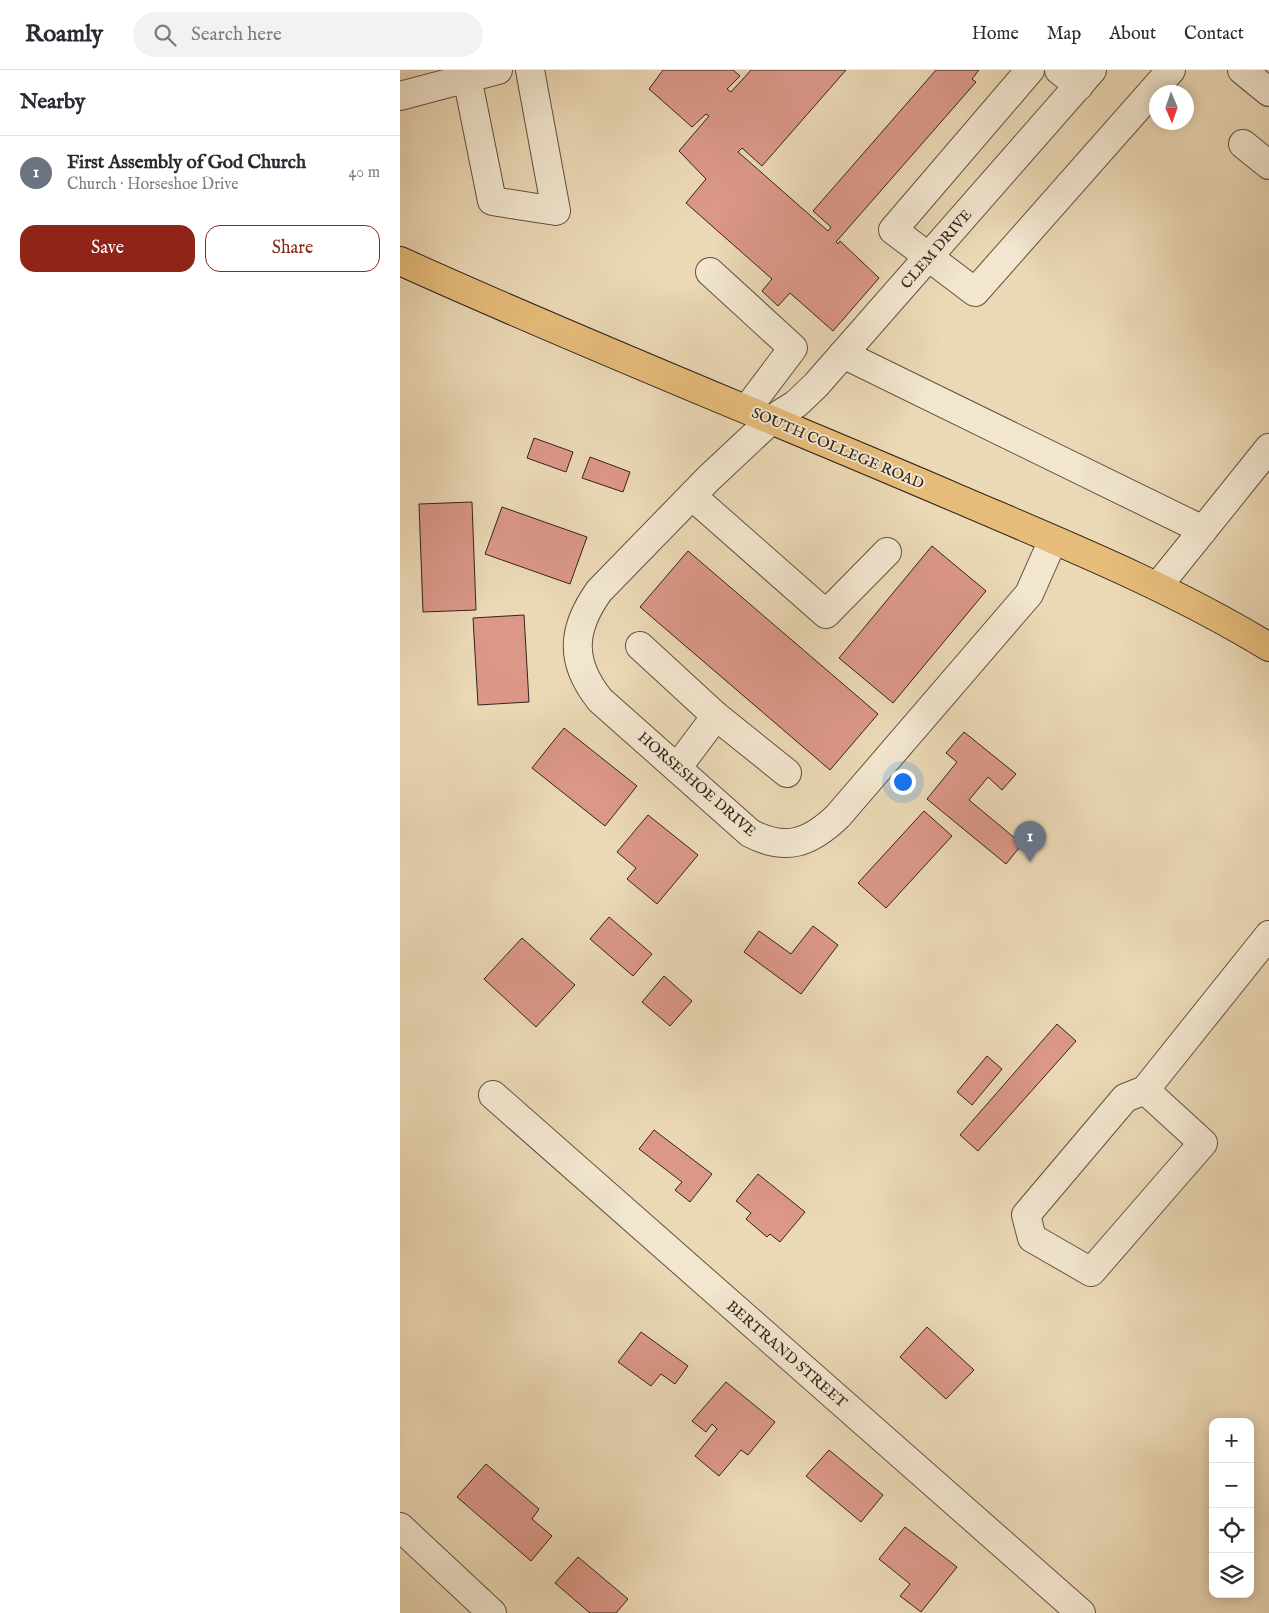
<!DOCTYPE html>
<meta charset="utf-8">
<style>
:root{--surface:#fff;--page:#f2f2f3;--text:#2b2b33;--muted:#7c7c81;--line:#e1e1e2;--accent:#8f2418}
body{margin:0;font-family:"IM FELL English",serif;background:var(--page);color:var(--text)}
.controls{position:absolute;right:15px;bottom:15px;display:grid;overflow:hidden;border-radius:10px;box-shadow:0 2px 12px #0003}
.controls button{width:45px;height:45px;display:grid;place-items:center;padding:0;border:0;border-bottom:1px solid var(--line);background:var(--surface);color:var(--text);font:25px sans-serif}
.compass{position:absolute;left:749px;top:15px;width:45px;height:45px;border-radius:50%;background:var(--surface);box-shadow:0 2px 12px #0003;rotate:178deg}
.you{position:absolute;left:502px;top:711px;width:18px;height:18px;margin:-12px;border:4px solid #fff;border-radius:50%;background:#1a73e8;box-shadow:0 0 0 8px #1a73e833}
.badge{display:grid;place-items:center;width:32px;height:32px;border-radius:50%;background:var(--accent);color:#fff;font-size:16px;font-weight:700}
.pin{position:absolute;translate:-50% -41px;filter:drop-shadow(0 1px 2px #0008)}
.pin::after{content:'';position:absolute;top:26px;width:18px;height:15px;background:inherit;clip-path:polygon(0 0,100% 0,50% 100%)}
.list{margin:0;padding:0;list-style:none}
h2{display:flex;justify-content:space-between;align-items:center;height:65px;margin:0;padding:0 20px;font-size:21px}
h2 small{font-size:16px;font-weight:400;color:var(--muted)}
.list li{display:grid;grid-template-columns:32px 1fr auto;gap:15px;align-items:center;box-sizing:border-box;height:75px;padding:0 20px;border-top:1px solid var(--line)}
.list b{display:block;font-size:19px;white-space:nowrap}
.list p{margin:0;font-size:16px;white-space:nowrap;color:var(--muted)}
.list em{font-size:16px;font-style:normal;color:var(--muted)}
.actions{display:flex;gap:10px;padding:15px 20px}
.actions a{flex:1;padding:11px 0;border:1px solid var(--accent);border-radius:15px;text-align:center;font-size:18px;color:var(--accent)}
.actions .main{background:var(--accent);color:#fff}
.icon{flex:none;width:28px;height:28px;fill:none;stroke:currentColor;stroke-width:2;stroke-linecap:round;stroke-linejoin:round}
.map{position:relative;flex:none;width:869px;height:1543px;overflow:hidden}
header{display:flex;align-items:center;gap:30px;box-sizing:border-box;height:70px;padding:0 25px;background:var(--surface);border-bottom:1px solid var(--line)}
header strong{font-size:24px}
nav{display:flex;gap:28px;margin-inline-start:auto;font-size:18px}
.search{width:350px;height:45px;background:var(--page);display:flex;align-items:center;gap:12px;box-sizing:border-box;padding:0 18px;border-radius:28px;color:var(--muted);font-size:19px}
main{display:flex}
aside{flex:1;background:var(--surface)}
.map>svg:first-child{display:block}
</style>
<header>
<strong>Roamly</strong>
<div class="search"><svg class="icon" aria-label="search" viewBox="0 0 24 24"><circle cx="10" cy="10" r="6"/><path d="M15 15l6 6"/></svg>Search here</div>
<nav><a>Home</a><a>Map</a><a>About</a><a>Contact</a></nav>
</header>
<main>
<aside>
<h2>Nearby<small></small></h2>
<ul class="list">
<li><span class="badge" style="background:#6b7280">1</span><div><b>First Assembly of God Church</b><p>Church · Horseshoe Drive</p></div><em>40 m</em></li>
</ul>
<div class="actions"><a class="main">Save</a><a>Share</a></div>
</aside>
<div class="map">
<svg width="869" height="1543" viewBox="0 0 869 1543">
<rect width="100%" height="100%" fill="#ebd8b5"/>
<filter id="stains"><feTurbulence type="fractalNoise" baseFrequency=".004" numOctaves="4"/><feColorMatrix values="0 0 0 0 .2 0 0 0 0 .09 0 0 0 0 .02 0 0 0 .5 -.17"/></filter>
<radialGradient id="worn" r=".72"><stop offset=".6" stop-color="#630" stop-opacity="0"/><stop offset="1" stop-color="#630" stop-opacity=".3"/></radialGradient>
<g fill="#db9788" stroke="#32241b">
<polygon points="263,0 333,0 340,6 327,19 331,22 351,0 446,0 362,96 342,78 338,82 428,161 431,157 413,141 536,0 579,0 572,9 576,12 436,172 438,174 440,171 479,208 433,261 390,223 378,236 362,221 372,209 286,133 306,109 279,81 309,46 306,44 292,57 249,19"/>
<polygon points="134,368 173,382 166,402 127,388"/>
<polygon points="190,387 230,402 223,422 182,408"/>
<polygon points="72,432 76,540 23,542 19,434"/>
<polygon points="102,437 187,467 170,514 85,484"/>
<polygon points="532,476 586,521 493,633 439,588"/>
<polygon points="288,481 478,644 430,700 240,537"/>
<polygon points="124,545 129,632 78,635 73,548"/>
<polygon points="164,658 237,716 205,756 132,698"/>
<polygon points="564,662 616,704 602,720 588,707 569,730 622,774 606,794 527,729 557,692 546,683"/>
<polygon points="524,741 552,766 486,838 458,813"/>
<polygon points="248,745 298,785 257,834 227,809 236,798 217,782"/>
<polygon points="209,847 252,884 233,906 190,869"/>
<polygon points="413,856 438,875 401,924 344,882 359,861 391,884"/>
<polygon points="122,868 175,915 136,957 84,909"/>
<polygon points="264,906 292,931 270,956 242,932"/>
<polygon points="657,954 676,971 578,1081 560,1065"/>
<polygon points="587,986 602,999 572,1035 557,1022"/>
<polygon points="254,1060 312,1104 290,1132 275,1120 282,1112 239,1079"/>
<polygon points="358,1104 405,1142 380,1172 370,1164 367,1167 346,1149 351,1143 336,1131"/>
<polygon points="527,1257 574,1300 546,1329 500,1287"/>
<polygon points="241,1262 288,1296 275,1314 261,1304 251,1316 218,1292"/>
<polygon points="326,1312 375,1352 348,1385 341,1380 319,1406 295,1386 317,1359 312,1354 306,1362 292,1351"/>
<polygon points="429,1380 483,1425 461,1452 406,1406"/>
<polygon points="86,1394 139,1439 132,1449 152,1466 131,1491 57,1427"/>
<polygon points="505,1457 557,1497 521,1542 500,1526 510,1514 479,1489"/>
<polygon points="178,1487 228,1529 216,1543 190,1543 155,1513"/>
</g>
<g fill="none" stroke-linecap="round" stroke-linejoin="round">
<g stroke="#605142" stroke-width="30">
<g id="minor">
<polyline points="630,0 493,160 575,222 771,0"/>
<polyline points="659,0 679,16"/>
<polyline points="842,0 869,22"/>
<polyline points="67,7 92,131 156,141 130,0"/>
<polyline points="0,26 98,0"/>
<polyline points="843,74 869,95"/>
<polyline points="310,202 393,278 347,339"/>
<polyline points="443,284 803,460"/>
<polyline points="292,426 426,544 487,482"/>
<path d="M 653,470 L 629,524 L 438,746 C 410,773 386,782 350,763 L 200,630 C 169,591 172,559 199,521 L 309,408 L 372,349 L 396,334 L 416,315 L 692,0"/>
<polyline points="758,516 869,378"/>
<polyline points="240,576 316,646 277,698"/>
<polyline points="316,646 387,703"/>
<polyline points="745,1020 803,1073 691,1202 632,1168 626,1145 725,1028 745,1020 869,865"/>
<polyline points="93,1025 681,1543"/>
<polyline points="0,1457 92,1543"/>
</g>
</g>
<g stroke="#32241b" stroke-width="30">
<path id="major" d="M 0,191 C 183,274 370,348 554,427 C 661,473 769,516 869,577"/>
</g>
<use href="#minor" stroke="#f2e6cf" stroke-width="28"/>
<use href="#major" stroke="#e6bc7a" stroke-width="28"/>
</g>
<g text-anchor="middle" stroke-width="4" stroke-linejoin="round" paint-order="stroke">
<g font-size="15" fill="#32241b" stroke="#f2e6cf">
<text transform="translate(536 179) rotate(-49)" y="5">CLEM DRIVE</text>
<text transform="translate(438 378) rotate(23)" y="5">SOUTH COLLEGE ROAD</text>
<text transform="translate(297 714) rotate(41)" y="5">HORSESHOE DRIVE</text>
<text transform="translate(387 1284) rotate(41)" y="5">BERTRAND STREET</text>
</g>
</g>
<rect width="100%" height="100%" filter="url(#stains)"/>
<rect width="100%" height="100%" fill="url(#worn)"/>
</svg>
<div class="controls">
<button>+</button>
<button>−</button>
<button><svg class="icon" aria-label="locate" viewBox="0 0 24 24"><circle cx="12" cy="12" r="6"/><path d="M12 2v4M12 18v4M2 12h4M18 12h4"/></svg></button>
<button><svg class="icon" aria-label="layers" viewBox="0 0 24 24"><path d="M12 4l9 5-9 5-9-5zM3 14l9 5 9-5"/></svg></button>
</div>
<svg class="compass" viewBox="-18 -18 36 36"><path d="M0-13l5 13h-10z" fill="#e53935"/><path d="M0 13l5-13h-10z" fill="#7c7c81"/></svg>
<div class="you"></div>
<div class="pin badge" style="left:630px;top:792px;background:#6b7280">1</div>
</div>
</main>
